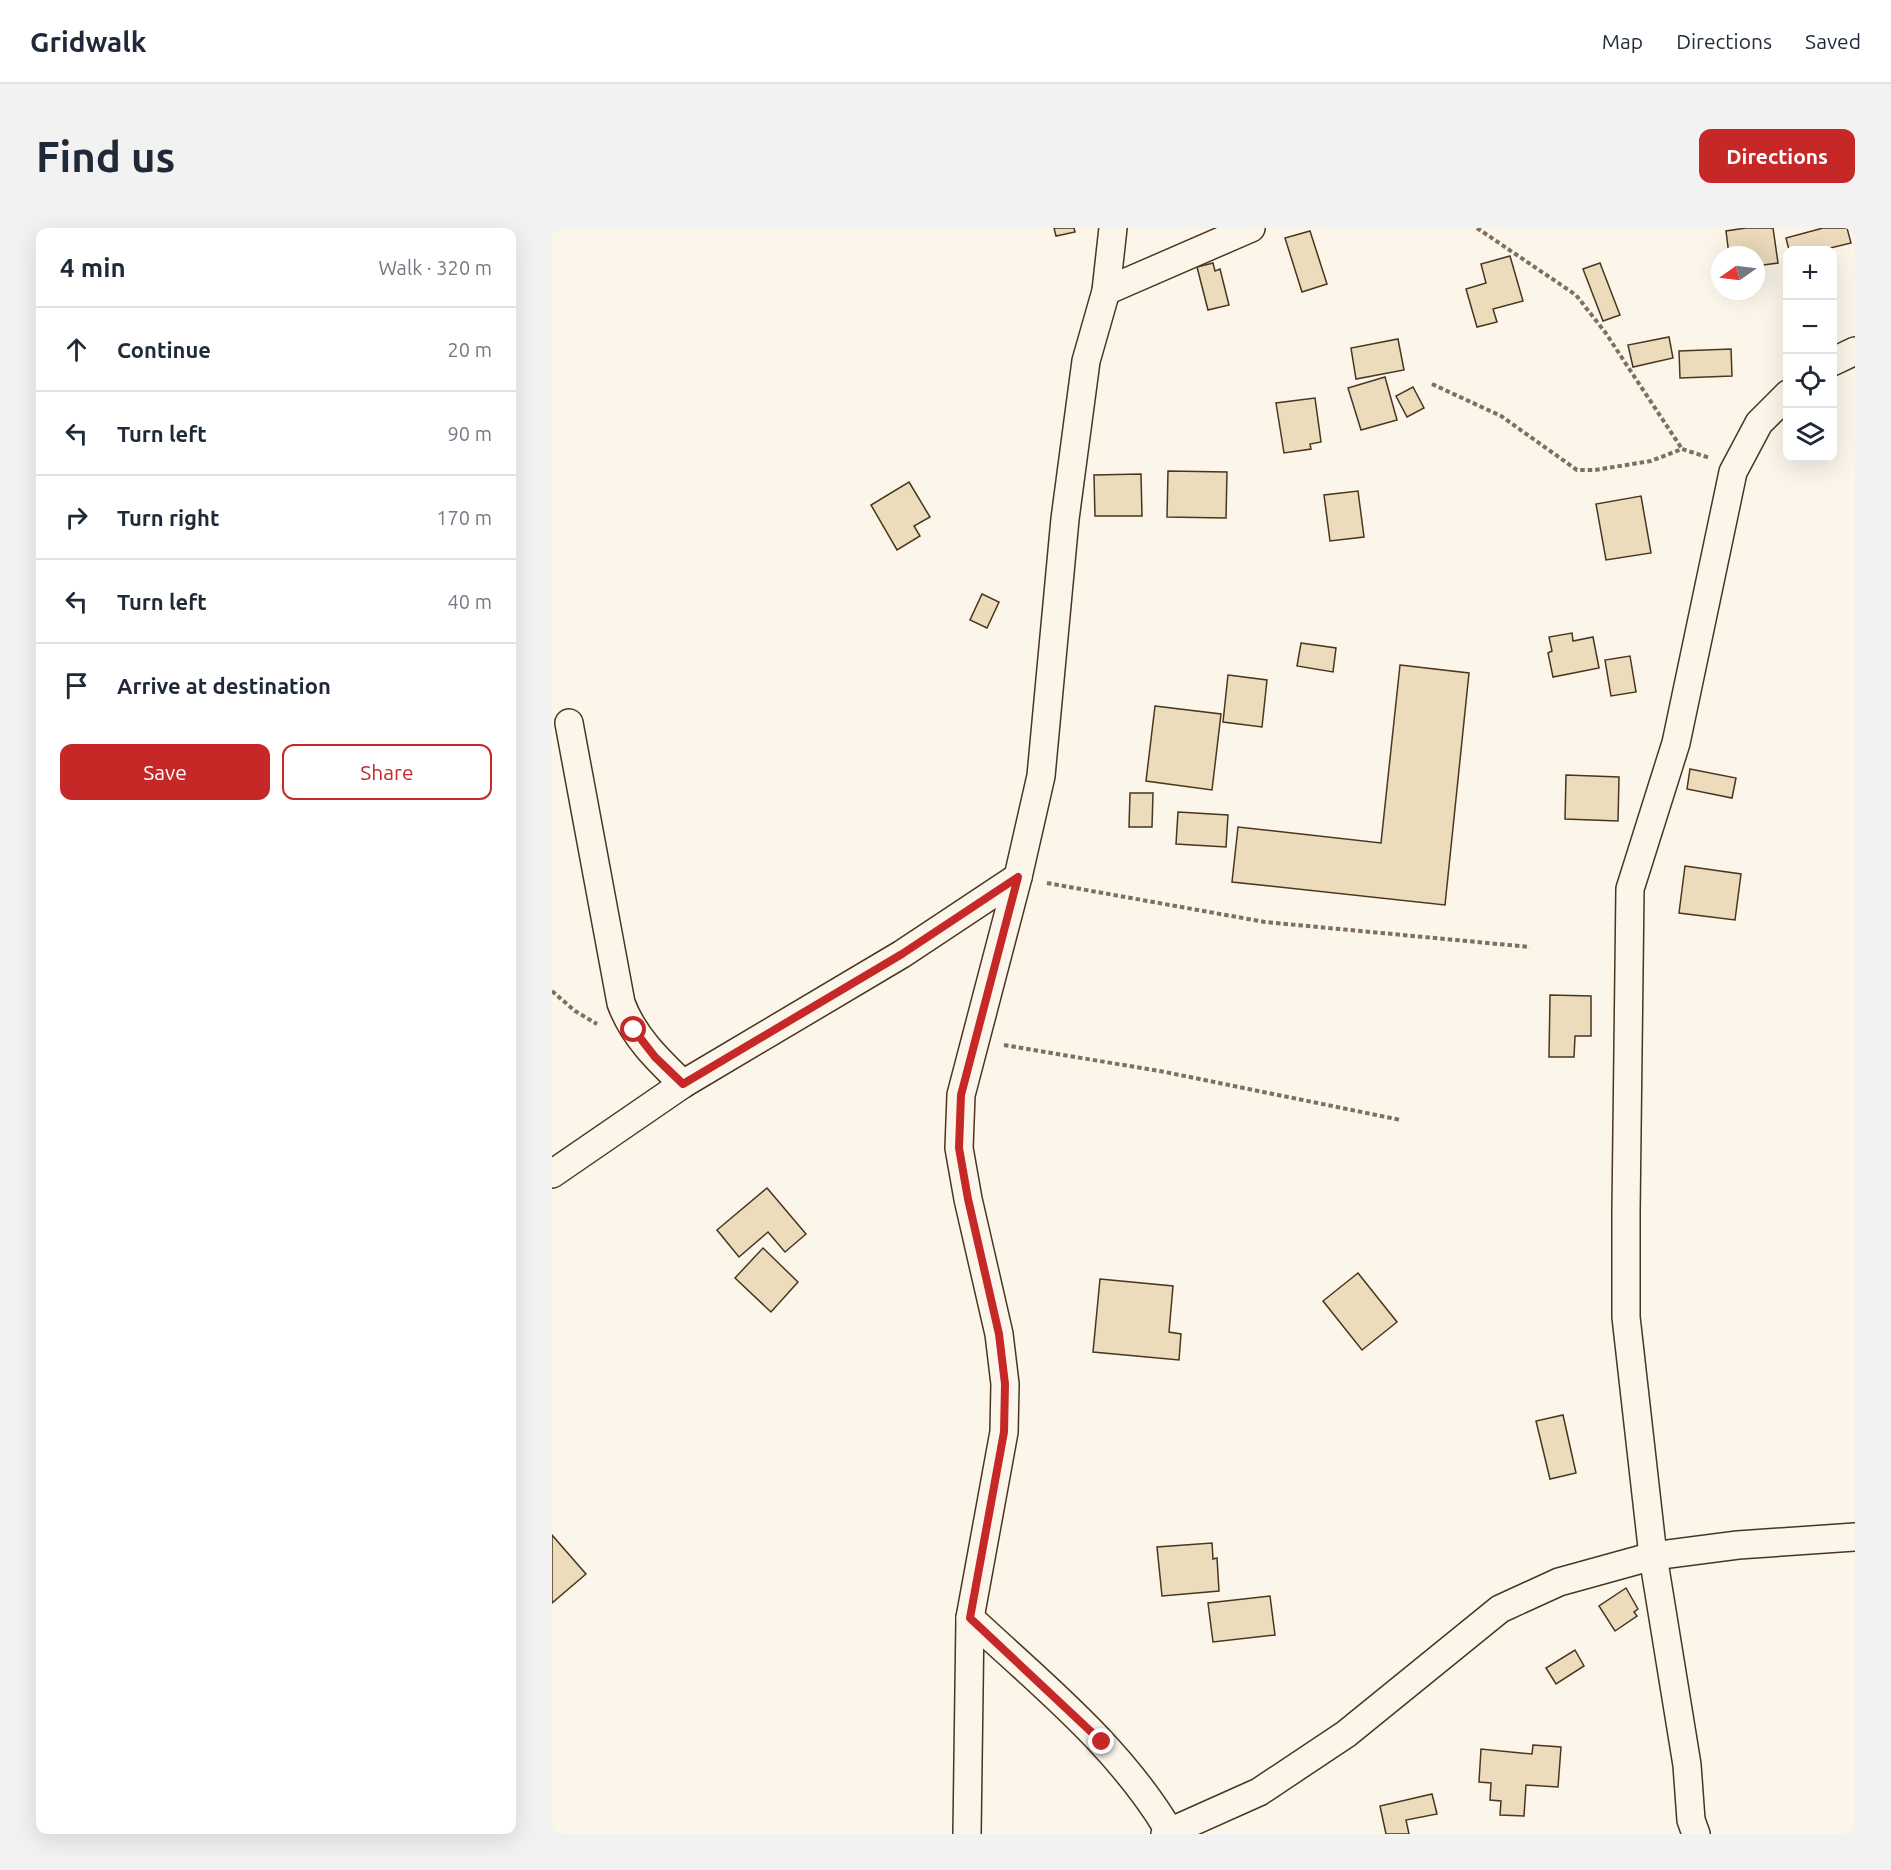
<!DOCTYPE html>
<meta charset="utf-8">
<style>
:root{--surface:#fff;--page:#f2f2f3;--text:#1f2937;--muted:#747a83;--line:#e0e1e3;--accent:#c62828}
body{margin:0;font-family:Ubuntu,sans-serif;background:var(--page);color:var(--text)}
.controls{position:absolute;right:18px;top:18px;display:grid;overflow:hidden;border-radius:12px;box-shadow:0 6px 24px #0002}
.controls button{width:54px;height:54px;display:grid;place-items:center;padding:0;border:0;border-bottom:2px solid var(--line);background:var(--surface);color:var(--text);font:30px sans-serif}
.compass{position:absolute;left:1159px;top:18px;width:54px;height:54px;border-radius:50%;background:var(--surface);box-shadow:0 6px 24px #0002;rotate:256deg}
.stop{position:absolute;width:18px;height:18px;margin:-14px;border:4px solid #c62828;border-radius:50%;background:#fff}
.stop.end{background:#c62828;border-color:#fff;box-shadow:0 2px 6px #0008}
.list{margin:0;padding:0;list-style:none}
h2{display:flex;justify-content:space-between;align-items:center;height:78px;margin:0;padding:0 24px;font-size:26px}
h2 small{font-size:20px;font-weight:400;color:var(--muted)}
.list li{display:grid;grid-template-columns:39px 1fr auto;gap:18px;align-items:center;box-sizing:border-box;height:84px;padding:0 24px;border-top:2px solid var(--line)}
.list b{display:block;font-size:22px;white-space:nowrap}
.list em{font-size:20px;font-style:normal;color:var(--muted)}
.actions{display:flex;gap:12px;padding:18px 24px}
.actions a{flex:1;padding:14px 0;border:2px solid var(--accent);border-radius:12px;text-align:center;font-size:21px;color:var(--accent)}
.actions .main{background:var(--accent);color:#fff}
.icon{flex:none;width:33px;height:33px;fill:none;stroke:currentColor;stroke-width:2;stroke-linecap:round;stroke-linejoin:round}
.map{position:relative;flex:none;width:1303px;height:1606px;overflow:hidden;border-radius:12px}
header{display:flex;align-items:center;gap:36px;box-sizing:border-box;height:84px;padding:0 30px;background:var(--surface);border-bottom:2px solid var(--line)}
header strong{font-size:28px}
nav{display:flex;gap:33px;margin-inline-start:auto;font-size:21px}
.intro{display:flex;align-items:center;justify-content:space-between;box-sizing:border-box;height:144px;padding:0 36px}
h1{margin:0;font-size:42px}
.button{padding:15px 27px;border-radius:12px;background:var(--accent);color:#fff;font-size:21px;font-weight:700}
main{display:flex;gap:36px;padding:0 36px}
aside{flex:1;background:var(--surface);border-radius:12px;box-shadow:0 6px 24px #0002}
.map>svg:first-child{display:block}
</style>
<header>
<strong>Gridwalk</strong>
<nav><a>Map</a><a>Directions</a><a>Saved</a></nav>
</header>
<div class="intro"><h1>Find us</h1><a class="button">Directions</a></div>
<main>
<aside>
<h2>4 min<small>Walk · 320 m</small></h2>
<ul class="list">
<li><svg class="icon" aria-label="ahead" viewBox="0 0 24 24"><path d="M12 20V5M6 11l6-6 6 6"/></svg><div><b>Continue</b></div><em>20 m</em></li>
<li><svg class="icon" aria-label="left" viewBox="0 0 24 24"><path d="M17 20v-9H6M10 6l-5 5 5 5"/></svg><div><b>Turn left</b></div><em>90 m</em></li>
<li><svg class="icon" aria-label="right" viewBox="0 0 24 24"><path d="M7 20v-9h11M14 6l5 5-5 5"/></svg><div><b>Turn right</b></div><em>170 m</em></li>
<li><svg class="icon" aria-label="left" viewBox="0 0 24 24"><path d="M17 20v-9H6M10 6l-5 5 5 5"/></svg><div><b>Turn left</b></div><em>40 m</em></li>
<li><svg class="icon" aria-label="arrive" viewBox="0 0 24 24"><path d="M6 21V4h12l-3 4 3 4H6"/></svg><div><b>Arrive at destination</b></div></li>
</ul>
<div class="actions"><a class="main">Save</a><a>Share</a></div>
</aside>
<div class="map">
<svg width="1303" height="1606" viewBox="0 0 1303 1606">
<rect width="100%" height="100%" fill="#fbf6e9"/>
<g fill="#ecdcbc" stroke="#4a3520" stroke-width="1.5">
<polygon points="502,0 522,0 523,4 504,8"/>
<polygon points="1194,0 1221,0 1226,35 1204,38 1204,27 1177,27 1174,3"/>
<polygon points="1271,0 1295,0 1299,15 1270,22 1237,22 1234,10"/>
<polygon points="758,3 775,56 750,64 733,10"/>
<polygon points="958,28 971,73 941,81 945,94 925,99 914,61 934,55 929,36"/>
<polygon points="661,35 663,43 668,41 677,77 656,82 645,39"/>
<polygon points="1048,35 1068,87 1051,93 1031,41"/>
<polygon points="1117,109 1121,130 1081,139 1076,117"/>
<polygon points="846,111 852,142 804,151 799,120"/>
<polygon points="1179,121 1180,148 1128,150 1127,123"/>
<polygon points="833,149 845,192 809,202 796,160"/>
<polygon points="861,159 872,180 855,189 844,168"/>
<polygon points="763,170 769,214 758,216 759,221 732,225 724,175"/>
<polygon points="616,243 675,244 674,290 615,289"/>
<polygon points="589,246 590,288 543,288 542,247"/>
<polygon points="357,254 378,289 362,298 368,308 345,322 319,277"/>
<polygon points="806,263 812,309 778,313 772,267"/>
<polygon points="1089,268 1099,325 1054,332 1044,276"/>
<polygon points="430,366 447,374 435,400 418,392"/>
<polygon points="1020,405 1021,413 1041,409 1047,440 1001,449 996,425 1000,423 997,409"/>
<polygon points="749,415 784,420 781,444 745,438"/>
<polygon points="1078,428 1084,464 1059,468 1053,432"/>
<polygon points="848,437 917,445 893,677 680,654 686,599 829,615"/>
<polygon points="676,447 715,452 710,499 671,494"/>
<polygon points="603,478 669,486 660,562 594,553"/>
<polygon points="1138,541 1184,550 1180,570 1135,561"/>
<polygon points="1014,547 1067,549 1066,593 1013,591"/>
<polygon points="578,565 601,565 600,599 577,599"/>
<polygon points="626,584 676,587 674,619 624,616"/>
<polygon points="1133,638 1189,646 1183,692 1127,685"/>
<polygon points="998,767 1039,768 1039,808 1023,808 1022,829 997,829"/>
<polygon points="215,960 254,1006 233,1024 216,1004 187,1029 165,1002"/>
<polygon points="211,1020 246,1054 219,1084 183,1050"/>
<polygon points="806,1045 845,1094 810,1122 771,1073"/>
<polygon points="548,1051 621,1058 617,1104 629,1106 627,1132 541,1124"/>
<polygon points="1011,1187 1024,1245 998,1251 984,1193"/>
<polygon points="0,1307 34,1346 0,1375"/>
<polygon points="660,1315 661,1331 665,1330 667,1363 610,1368 605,1319"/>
<polygon points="1074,1360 1086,1381 1082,1384 1085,1388 1063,1403 1047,1378"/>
<polygon points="718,1368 723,1407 661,1414 656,1375"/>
<polygon points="1023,1422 1032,1438 1004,1456 994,1440"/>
<polygon points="981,1517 1009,1519 1006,1559 974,1557 972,1588 948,1587 949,1573 938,1572 939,1555 927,1554 929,1521 980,1526"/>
<polygon points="880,1566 885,1586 854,1592 857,1606 834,1606 828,1578"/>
</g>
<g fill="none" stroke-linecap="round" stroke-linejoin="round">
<g stroke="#4a3520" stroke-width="30">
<g id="street">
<polyline points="554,63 699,0"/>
<polyline points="1280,134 1303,123"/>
<path d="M 17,495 L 69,775 C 81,808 106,832 131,856"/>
<polyline points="0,946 131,856 350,726 466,649"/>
<path d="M 418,1390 C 490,1457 569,1520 619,1606"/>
<polyline points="415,1606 418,1390 452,1204 453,1156 447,1106 416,971 407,920 409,867 466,649 489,548 513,291 534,133 554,63 561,0"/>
<polyline points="613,1606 707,1564 794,1506 948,1381 1007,1354 1101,1328 1186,1317 1303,1309"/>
<polyline points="1144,1606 1139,1592 1135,1537 1101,1328 1074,1089 1074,984 1078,661 1124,515 1181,244 1207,195 1236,166"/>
</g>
</g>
<g stroke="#7f6f5c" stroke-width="4" stroke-dasharray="4.5 3" stroke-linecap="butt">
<polyline points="925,0 1024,67 1053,104 1130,221"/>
<polyline points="880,156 949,188 1025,242 1043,242 1099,233 1130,221 1158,230"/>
<polyline points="495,655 713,694 978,719"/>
<polyline points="0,763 23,783 45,796"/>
<polyline points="452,817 613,844 849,892"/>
</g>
<use href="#street" stroke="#fbf6e9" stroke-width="27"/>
</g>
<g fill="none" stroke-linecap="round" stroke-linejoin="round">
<polyline stroke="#c62828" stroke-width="8" points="82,802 103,829 131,856 350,726 466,649 409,867 407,920 416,971 447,1106 453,1156 452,1204 418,1390 550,1514"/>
</g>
</svg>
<div class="controls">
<button>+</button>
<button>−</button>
<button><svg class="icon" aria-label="locate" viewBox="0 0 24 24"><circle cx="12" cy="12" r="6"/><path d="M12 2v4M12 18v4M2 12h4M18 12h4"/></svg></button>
<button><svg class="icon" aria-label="layers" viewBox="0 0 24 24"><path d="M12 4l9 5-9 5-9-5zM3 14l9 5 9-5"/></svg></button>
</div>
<svg class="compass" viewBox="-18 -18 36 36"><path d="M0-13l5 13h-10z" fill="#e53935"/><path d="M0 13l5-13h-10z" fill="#747a83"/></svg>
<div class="stop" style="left:82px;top:802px"></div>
<div class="stop end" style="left:550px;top:1514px"></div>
</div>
</main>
